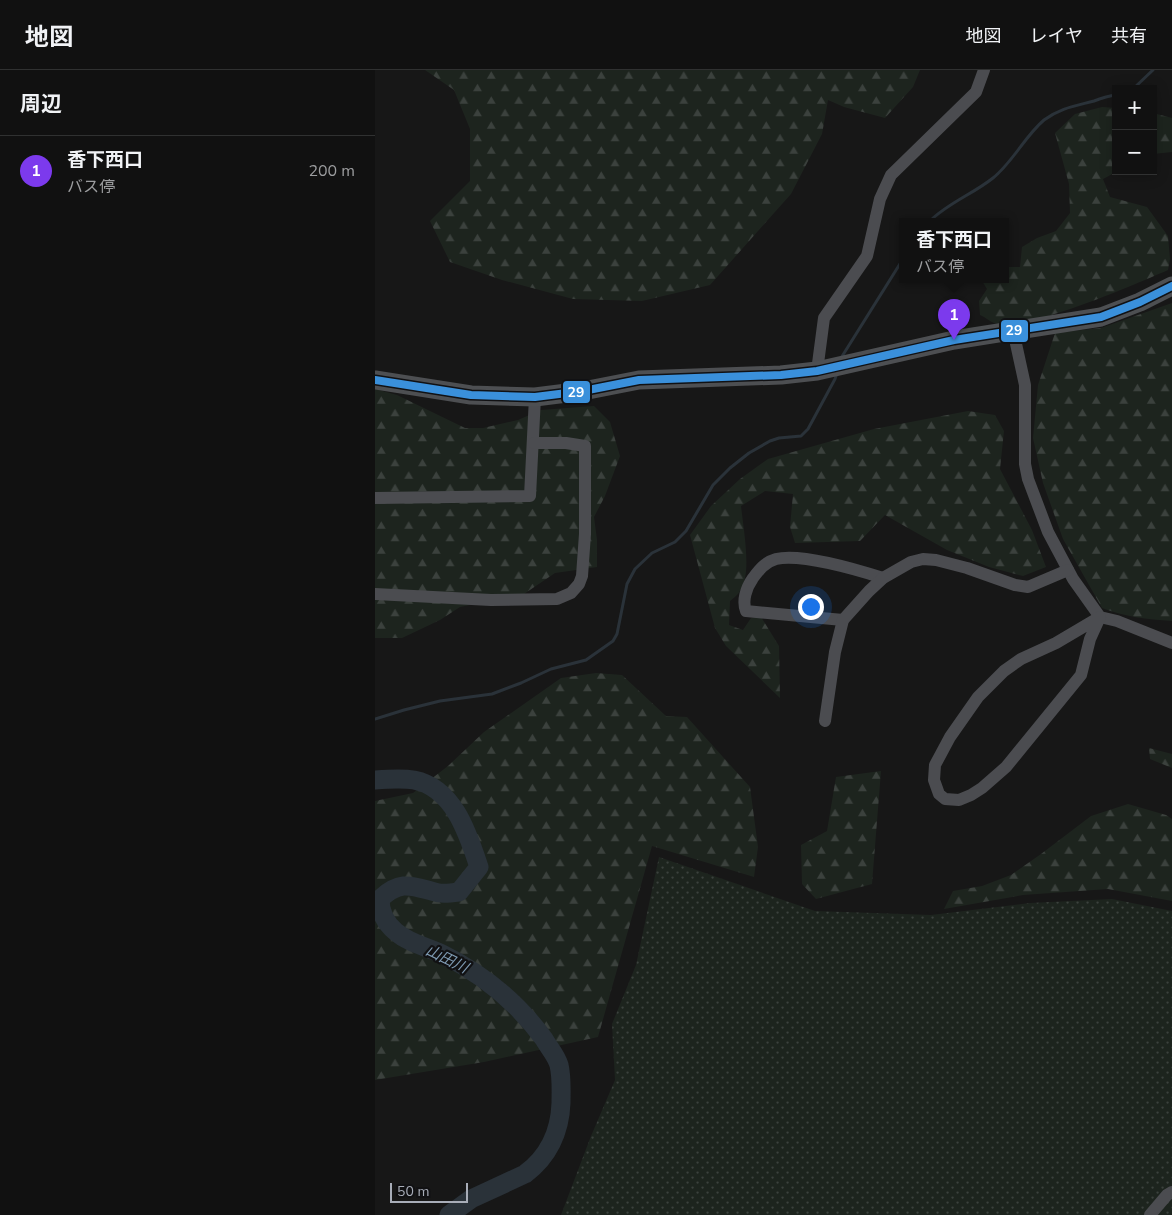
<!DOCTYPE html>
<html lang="ja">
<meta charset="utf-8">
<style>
:root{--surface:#111;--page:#1e1f1f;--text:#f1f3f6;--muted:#9c9d9f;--line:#303131;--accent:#7c3aed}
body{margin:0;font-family:"Nunito Sans","Noto Sans JP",sans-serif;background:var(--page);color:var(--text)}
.controls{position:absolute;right:15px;top:15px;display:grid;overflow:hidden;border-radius:0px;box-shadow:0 2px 12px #0003}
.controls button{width:45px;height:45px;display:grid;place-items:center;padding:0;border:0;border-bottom:1px solid var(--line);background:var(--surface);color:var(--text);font:25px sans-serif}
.scale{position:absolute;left:15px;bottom:12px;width:78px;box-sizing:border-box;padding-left:5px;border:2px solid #a8adb8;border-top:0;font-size:14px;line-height:18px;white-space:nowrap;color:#a8adb8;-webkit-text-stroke:4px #111113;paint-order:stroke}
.you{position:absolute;left:435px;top:536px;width:18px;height:18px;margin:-12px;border:4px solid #fff;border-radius:50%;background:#1a73e8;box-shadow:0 0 0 8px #1a73e833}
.badge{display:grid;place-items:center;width:32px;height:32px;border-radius:50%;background:var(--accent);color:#fff;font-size:16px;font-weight:700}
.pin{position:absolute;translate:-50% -41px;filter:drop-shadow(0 1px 2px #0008)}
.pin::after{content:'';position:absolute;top:26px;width:18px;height:15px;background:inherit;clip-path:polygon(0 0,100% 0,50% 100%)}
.popup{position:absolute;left:524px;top:148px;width:110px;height:65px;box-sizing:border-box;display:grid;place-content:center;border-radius:0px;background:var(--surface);filter:drop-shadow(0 1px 4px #0005);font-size:16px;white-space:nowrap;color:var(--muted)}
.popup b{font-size:19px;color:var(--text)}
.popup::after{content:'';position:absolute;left:50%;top:100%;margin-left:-10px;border:10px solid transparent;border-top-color:var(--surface)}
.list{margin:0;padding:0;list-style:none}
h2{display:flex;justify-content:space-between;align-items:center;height:65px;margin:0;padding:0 20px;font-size:21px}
h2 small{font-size:16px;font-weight:400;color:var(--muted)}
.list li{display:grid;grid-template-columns:32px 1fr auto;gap:15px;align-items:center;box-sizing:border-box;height:70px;padding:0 20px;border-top:1px solid var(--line)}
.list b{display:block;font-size:19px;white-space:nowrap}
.list p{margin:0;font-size:16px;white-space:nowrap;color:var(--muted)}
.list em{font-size:16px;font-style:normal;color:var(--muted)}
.map{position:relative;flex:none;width:797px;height:1145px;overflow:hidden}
header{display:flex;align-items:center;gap:30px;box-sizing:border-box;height:70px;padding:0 25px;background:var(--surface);border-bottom:1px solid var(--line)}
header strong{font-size:24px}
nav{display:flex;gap:28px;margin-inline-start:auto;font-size:18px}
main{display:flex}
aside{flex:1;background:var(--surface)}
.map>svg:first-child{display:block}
</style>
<header>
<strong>地図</strong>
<nav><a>地図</a><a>レイヤ</a><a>共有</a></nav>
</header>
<main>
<aside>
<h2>周辺<small></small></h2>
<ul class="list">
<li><span class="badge">1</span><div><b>香下西口</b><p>バス停</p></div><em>200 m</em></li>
</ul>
</aside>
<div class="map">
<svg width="797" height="1145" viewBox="0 0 797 1145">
<defs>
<pattern id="grass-dots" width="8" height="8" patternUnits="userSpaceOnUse" patternTransform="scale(1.25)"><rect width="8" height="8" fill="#1d241e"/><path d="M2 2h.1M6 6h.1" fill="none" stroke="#3b413d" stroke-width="1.8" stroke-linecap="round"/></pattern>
<pattern id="forest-firs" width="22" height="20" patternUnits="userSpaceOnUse" patternTransform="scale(1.25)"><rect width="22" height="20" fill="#1d241e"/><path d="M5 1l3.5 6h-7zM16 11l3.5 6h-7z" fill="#3b413d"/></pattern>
</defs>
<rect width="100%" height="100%" fill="#171717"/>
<polygon fill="url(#grass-dots)" points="284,787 440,841 556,845 655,833 737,829 797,841 797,1145 186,1145 216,1066 240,1010 237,954 261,895"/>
<g fill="url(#forest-firs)">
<polygon points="50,0 545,0 538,17 510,48 469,37 453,30 447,64 416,124 335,215 267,231 198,229 127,210 75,192 55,151 95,111 95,59 79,20"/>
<path d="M 727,37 L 741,38 L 741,101 L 743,101 L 728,109 L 735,127 L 772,137 L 793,166 L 795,189 L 793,200 C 761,214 649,263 619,253 C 614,251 610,247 605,245 L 604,231 L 612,219 L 606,209 L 630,209 L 630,197 L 645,197 L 647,177 L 662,168 L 681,161 L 695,143 L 694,114 L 680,63 L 700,44 Z"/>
<polygon points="778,43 797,48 797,82 778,84"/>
<path d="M 797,233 L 797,551 C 772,549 750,547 727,538 L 688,469 L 668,413 L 658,368 L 663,315 L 680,263 L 726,258 Z"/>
<polygon points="0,319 22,325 90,358 108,358 143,350 166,340 219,336 235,352 245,386 230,426 219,447 222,470 222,497 180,503 149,524 85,537 65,550 27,568 0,568"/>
<path d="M 593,341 L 620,345 L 629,361 L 625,399 L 657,460 L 671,497 L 648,506 L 614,497 L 572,480 L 510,445 L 485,471 L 420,473 L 415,457 L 418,424 L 390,421 L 366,436 C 368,455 375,494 369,512 C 367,520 362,526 355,531 L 354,555 L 368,560 L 376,548 L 386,547 L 404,576 L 405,628 L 351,576 L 340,558 L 315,465 L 336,436 L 365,409 L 393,389 L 499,359 Z"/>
<polygon points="221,603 247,605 291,646 312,647 375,717 383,777 379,807 277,776 223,967 109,992 0,1010 0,731 38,723 73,696 109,662 186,608"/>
<polygon points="774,678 797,684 797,698 775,689"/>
<polygon points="506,701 497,814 441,829 427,814 426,775 452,761 461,707"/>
<polygon points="753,734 791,745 797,749 797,831 733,819 648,825 569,839 578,821 607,816 636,805 666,784 716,746"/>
</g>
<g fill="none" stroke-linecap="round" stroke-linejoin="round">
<g stroke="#2a3239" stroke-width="3">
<polyline points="758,19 778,0"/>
<path d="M 555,151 C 573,133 598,124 618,108 C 638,92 650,66 669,50 C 685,38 700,36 719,31 C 727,28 733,26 741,25"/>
<polyline points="466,288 528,189"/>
<polyline points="0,649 29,640 65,631 117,624 146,613 176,599 211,590 238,571 242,564 252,514 260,499 277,483 300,472 311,461 338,415 355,398 374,383 395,371 404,368 426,366 433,359 460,309 462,303"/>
</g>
<path stroke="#2a3239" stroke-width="19" d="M 0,710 C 13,709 27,708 39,710 C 79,718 93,764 104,797 L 84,822 C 77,823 70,824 64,823 C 38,817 27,808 5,829 C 5,843 10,853 21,862 C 35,874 53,877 69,885 C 109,905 142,932 169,969 C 174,978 181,985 184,995 C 187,1008 186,1020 186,1033 C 185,1062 173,1087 150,1104 L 96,1129 L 74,1145"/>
<g stroke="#4b4c50" stroke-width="12">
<polyline points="638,260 650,315 650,394 653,409 673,462 698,509 725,547 742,551 797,573"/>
<polyline points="442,301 449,248 492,186 505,129 516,105 601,22 609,0"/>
<polyline points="0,428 155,426 160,327"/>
<polyline points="0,524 116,530 182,529 196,523 204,514 207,506 210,464 210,376 191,373 159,373"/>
<polygon points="725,547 715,569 706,605 631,697 607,718 596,725 584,730 570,729 564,724 559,710 560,695 575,667 603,627 629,601 646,589 681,573"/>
<path d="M 468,550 L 371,541 C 367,531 371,518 378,508 C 384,500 390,492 401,489 C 425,483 483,500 508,508"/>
<polyline points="450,651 460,582 468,550 494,521 508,508 536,492 548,489 561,490 592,498 640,515 653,517 693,500"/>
<polyline points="775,1145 792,1125 797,1122"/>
</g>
<polyline stroke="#4d4f52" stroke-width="19" points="0,310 96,325 160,327 208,321 264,310 406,305 442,301 579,270 726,247 765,232 797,216"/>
<g stroke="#111113" stroke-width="11">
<polyline id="bus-1" points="0,310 96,325 160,327 208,321 264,310 406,305 442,301 579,270 726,247 765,232 797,216"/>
</g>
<use href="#bus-1" stroke="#3a90db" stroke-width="8"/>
</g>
<g text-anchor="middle" stroke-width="4.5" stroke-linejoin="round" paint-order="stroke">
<g font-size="15" font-style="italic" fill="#7f9bb3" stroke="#111113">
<text transform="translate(72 889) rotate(26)" y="5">山田川</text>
</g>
</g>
<g stroke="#111113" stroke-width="2">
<rect x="625" y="249" width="29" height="24" rx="5" fill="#3a90db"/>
<rect x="187" y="310" width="29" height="24" rx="5" fill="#3a90db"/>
</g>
<g font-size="14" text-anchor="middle" font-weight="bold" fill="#fff">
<text x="639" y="265">29</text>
<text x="201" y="327">29</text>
</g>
</svg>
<div class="controls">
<button>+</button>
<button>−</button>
</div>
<div class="scale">50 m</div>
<div class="you"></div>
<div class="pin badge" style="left:579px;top:270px">1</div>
<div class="popup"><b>香下西口</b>バス停</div>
</div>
</main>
